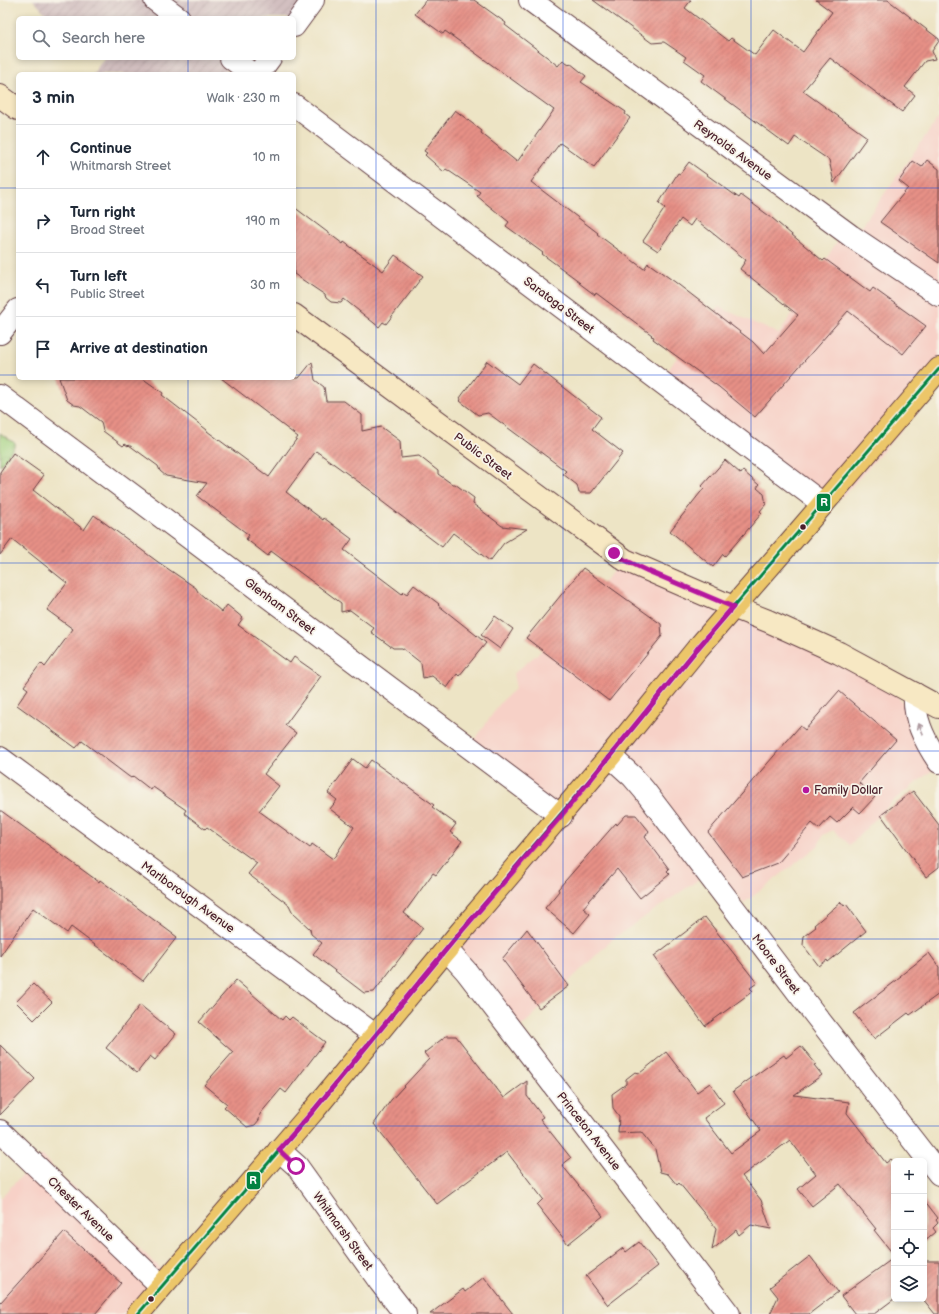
<!DOCTYPE html>
<meta charset="utf-8">
<style>
:root{--surface:#fff;--page:#f2f2f3;--text:#1f2937;--muted:#747a83;--line:#e0e1e3}
body{margin:0;font-family:"Balsamiq Sans",sans-serif;background:var(--page);color:var(--text)}
.controls{position:absolute;right:12px;bottom:12px;display:grid;overflow:hidden;border-radius:6px;box-shadow:0 2px 6px #0003}
.controls button{width:36px;height:36px;display:grid;place-items:center;padding:0;border:0;border-bottom:1px solid var(--line);background:var(--surface);color:var(--text);font:20px sans-serif}
.stop{position:absolute;width:12px;height:12px;margin:-9px;border:3px solid #b5179e;border-radius:50%;background:#fff}
.stop.end{background:#b5179e;border-color:#fff;box-shadow:0 1px 4px #0008}
.list{margin:0;padding:0;list-style:none}
h2{display:flex;justify-content:space-between;align-items:center;height:52px;margin:0;padding:0 16px;font-size:17px}
h2 small{font-size:13px;font-weight:400;color:var(--muted)}
.list li{display:grid;grid-template-columns:26px 1fr auto;gap:12px;align-items:center;box-sizing:border-box;height:64px;padding:0 16px;border-top:1px solid var(--line)}
.list b{display:block;font-size:15px;white-space:nowrap}
.list p{margin:0;font-size:13px;white-space:nowrap;color:var(--muted)}
.list em{font-size:13px;font-style:normal;color:var(--muted)}
.icon{flex:none;width:22px;height:22px;fill:none;stroke:currentColor;stroke-width:2;stroke-linecap:round;stroke-linejoin:round}
.map{position:relative;flex:none;width:939px;height:1314px;overflow:hidden}
.search{position:absolute;background:var(--surface);box-shadow:0 2px 6px #0003;left:16px;top:16px;width:280px;height:44px;display:flex;align-items:center;gap:10px;box-sizing:border-box;padding:0 14px;border-radius:6px;color:var(--muted);font-size:15px}
.panel{position:absolute;background:var(--surface);box-shadow:0 2px 6px #0003;left:16px;top:72px;width:280px;height:308px;border-radius:6px}
.map>svg:first-child{display:block}
</style>
<div class="map">
<svg width="939" height="1314" viewBox="0 0 939 1314">
<defs>
<pattern id="industrial-furrows" width="10" height="10" patternUnits="userSpaceOnUse"><rect width="10" height="10" fill="#d2bfc0"/><path d="M-1 1l2-2M0 10L10 0M9 11l2-2" fill="none" stroke="#b6a4a5"/></pattern>
<pattern id="park-crowns" width="20" height="18" patternUnits="userSpaceOnUse"><rect width="20" height="18" fill="#a3d280"/><path d="M2 6a3 3 0 1 1 6 0M12 15a3 3 0 1 1 6 0" fill="none" stroke="#8eb46f"/></pattern>
<pattern id="building-hatch" width="6" height="6" patternUnits="userSpaceOnUse"><rect width="6" height="6" fill="#e69086"/><path d="M-1 1l2-2M0 6l6-6M5 7l2-2" fill="none" stroke="#bc756e"/></pattern>
</defs>
<rect width="100%" height="100%" fill="#f7f3e8"/>
<filter id="ink" filterUnits="userSpaceOnUse"><feTurbulence type="fractalNoise" baseFrequency=".025" numOctaves="2"/><feDisplacementMap in="SourceGraphic" scale="8" xChannelSelector="R" yChannelSelector="G"/><feConvolveMatrix kernelMatrix="1 2 1 2 8 2 1 2 1" color-interpolation-filters="sRGB"/></filter>
<filter id="wash" filterUnits="userSpaceOnUse"><feTurbulence type="fractalNoise" baseFrequency=".012" numOctaves="4" result="noise"/><feDisplacementMap in="SourceGraphic" scale="16" xChannelSelector="R" yChannelSelector="G"/><feGaussianBlur stdDeviation="0.9" result="paint"/><feColorMatrix in="noise" values="0 0 0 0 0 0 0 0 0 0 0 0 0 0 0 0 0 1.4 0 .05"/><feComposite in="paint" operator="in"/></filter>
<g filter="url(#wash)">
<rect width="100%" height="100%" fill="#ede4c5"/>
<g fill="#f7d1c7">
<polygon points="939,117 939,388 845,494 833,504 666,377 667,372 694,332 696,325 719,307 779,334 848,224 852,227 860,228"/>
<polygon points="627,552 889,685 939,750 939,765 893,801 850,845 833,830 823,835 818,846 744,903 714,869 614,938 520,1028 455,955 560,822 468,749 501,702 516,688 513,674 574,624"/>
<polygon points="42,1155 63,1180 74,1187 171,1278 143,1314 0,1314 0,1198"/>
</g>
<g fill="url(#industrial-furrows)">
<polygon points="33,0 310,0 294,18 50,18"/>
<polygon points="104,58 245,58 221,74 93,74"/>
</g>
<polygon fill="url(#park-crowns)" stroke="#767856" points="0,433 16,444 0,466"/>
<g id="blocks">
<g fill="url(#building-hatch)">
<polygon points="426,0 474,0 506,23 505,25 547,57 558,66 563,60 569,64 570,63 586,76 581,82 626,112 625,114 630,118 594,167 560,143 531,182 598,233 597,234 644,269 648,263 675,282 753,342 764,354 798,315 740,269 746,260 695,219 690,226 681,219 658,251 643,241 665,208 659,203 678,173 680,174 689,162 739,198 741,195 772,218 823,261 825,259 870,292 873,288 926,326 903,354 848,311 755,417 719,387 653,339 654,337 651,336 652,335 596,293 595,295 579,283 580,282 542,254 543,253 506,226 509,222 477,196 480,192 446,169 444,172 425,155 427,153 424,151 455,110 482,131 481,133 517,162 554,110 445,31 443,34 415,14"/>
<polygon points="593,0 691,0 685,8 728,41 731,38 755,55 774,30 803,52 832,12 816,0 888,0 939,39 939,41 932,51 935,59 925,61 905,87 915,95 902,112 830,58 803,91 867,137 834,183 829,160 795,137 789,146 701,81 705,75 684,60 686,57 664,42 652,43"/>
<polygon points="927,160 939,169 939,263 880,222 908,188 899,181 913,161 922,167"/>
<polygon points="294,207 343,244 344,242 383,271 395,255 423,276 386,324 383,322 379,327 344,299 341,303 331,302 326,298 325,295 294,274"/>
<polygon points="487,361 518,384 533,364 601,417 592,429 623,453 591,493 579,493 577,485 563,474 566,471 488,413 478,415 460,401 461,400 460,398"/>
<polygon points="312,362 315,380 324,387 326,401 344,401 362,415 362,431 381,427 400,441 401,458 419,456 438,471 438,474 452,484 455,484 474,498 473,504 502,526 527,529 504,543 490,561 453,533 442,547 380,500 381,498 316,451 286,492 323,520 324,518 352,539 344,550 402,594 404,592 407,594 414,585 439,604 438,605 486,643 459,676 457,674 447,688 432,676 423,678 421,663 402,648 393,648 371,632 374,628 350,610 341,612 341,603 271,551 268,556 246,539 249,535 197,496 207,483 166,476 160,471 158,466 129,445 128,446 125,444 123,446 103,431 101,422 80,406 74,405 67,400 59,378 142,378 163,393 162,395 207,430 207,431 269,477 298,437 221,378 299,378"/>
<polygon points="13,453 44,475 33,490 84,530 94,515 158,562 196,588 198,592 222,612 227,605 243,618 238,625 290,663 294,657 321,676 285,725 296,733 264,774 279,786 259,811 310,848 312,844 333,859 354,827 330,809 337,800 328,793 353,759 365,768 371,760 434,805 432,807 456,824 450,832 462,841 436,875 433,873 404,913 423,928 374,992 364,993 313,954 322,943 311,934 310,929 293,913 289,905 248,874 257,863 207,827 205,829 184,813 186,810 153,787 151,790 133,776 131,778 128,776 82,741 76,748 17,705 28,689 24,686 41,663 45,667 73,629 47,610 67,583 12,539 0,555 0,472"/>
<polygon points="725,460 741,474 743,471 759,485 757,488 764,494 766,504 760,511 762,513 725,556 723,554 713,567 670,531 704,488 702,486"/>
<polygon points="583,568 661,624 662,636 609,701 526,638"/>
<polygon points="495,616 513,629 500,649 481,635"/>
<polygon points="839,691 896,740 859,783 875,797 860,813 853,807 837,823 830,817 819,829 812,823 778,863 742,877 708,832 800,726 805,730"/>
<polygon points="913,791 939,825 939,867 926,877 881,815"/>
<polygon points="0,810 99,882 100,880 177,937 143,981 71,927 67,933 33,908 0,956"/>
<polygon points="626,815 636,815 649,831 645,837 669,869 667,871 670,874 640,898 617,869 583,908 590,914 574,933 545,908 559,891 558,889 616,823 617,825"/>
<polygon points="841,902 844,906 846,904 866,931 828,962 827,960 819,966 803,945 804,936 816,927 814,925"/>
<polygon points="705,917 757,983 750,988 753,991 705,1026 654,956"/>
<polygon points="527,929 569,986 539,1008 502,959"/>
<polygon points="929,953 939,967 939,994 910,1015 908,1013 874,1039 854,1013 901,977 900,976"/>
<polygon points="236,980 282,1020 285,1016 289,1020 292,1017 325,1042 286,1093 281,1089 260,1114 259,1120 255,1125 247,1127 224,1107 227,1104 204,1085 233,1052 199,1022"/>
<polygon points="33,984 52,1002 34,1020 16,1002"/>
<polygon points="140,1005 176,1034 155,1060 150,1056 137,1073 106,1048"/>
<polygon points="446,1036 456,1036 504,1098 527,1081 527,1096 543,1117 540,1119 571,1158 562,1165 603,1216 568,1244 537,1205 543,1199 507,1152 437,1204 374,1124 391,1100 429,1059 424,1053"/>
<polygon points="0,1045 35,1079 0,1115"/>
<polygon points="801,1046 816,1064 814,1065 822,1075 794,1095 849,1102 847,1113 886,1163 891,1159 894,1162 894,1255 874,1230 876,1229 840,1184 812,1206 798,1189 816,1174 790,1140 742,1176 761,1200 771,1229 751,1225 739,1235 736,1230 712,1250 716,1228 679,1183 677,1185 668,1174 660,1172 655,1149 641,1132 618,1133 619,1116 613,1108 612,1094 626,1084 626,1079 635,1072 640,1073 666,1052 697,1092 710,1083 724,1103 704,1118 731,1153 761,1131 733,1091 784,1055 786,1058"/>
<polygon points="924,1200 938,1218 936,1220 938,1223 933,1228 936,1232 924,1242"/>
<polygon points="64,1232 121,1283 95,1314 0,1314 0,1303"/>
<polygon points="639,1242 658,1266 608,1305 586,1276 623,1248 626,1252"/>
<polygon points="810,1256 838,1292 809,1314 770,1314 778,1297 770,1287"/>
<polygon points="892,1259 894,1259 894,1299 874,1314 855,1314 841,1296"/>
<polygon points="924,1261 939,1261 939,1314 935,1314 923,1299 924,1299"/>
<polygon points="484,1277 513,1314 430,1314 463,1289 465,1292"/>
</g>
</g>
</g>
<g filter="url(#ink)">
<use href="#blocks" fill-opacity="0" stroke="#623d42" stroke-width="1"/>
<g fill="none" stroke-linecap="round" stroke-linejoin="round">
<g stroke="#623d42" stroke-width="24">
<g id="street">
<polyline points="155,0 179,18"/>
<polyline points="530,0 851,236 939,295"/>
<polyline points="294,26 313,0"/>
<polyline points="231,58 252,74"/>
<polyline points="258,74 270,58"/>
<polyline points="294,105 823,504"/>
<polyline points="0,333 18,310"/>
<polyline points="0,396 561,816"/>
<path d="M 915,694 C 913,718 925,742 939,762"/>
<polyline points="610,756 632,776 644,790 813,1012 939,1174"/>
<polyline points="0,758 376,1036"/>
<polyline points="447,950 466,971 729,1314"/>
<polyline points="0,1131 161,1286"/>
<polyline points="279,1150 297,1166 380,1282 405,1314"/>
</g>
</g>
<g stroke="#623d42" stroke-width="24">
<g id="secondary">
<polyline points="0,96 18,109"/>
<polyline points="294,315 625,560 733,607 768,621 839,653 939,707"/>
</g>
</g>
<g stroke="#623d42" stroke-width="24">
<polyline id="primary" points="138,1314 314,1110 459,934 610,756 697,649 793,539 939,369"/>
</g>
<use href="#street" stroke="#fff" stroke-width="22"/>
<use href="#secondary" stroke="#f7e8c3" stroke-width="22"/>
<use href="#primary" stroke="#ecc669" stroke-width="22"/>
<g stroke="#f7f3e8" stroke-width="6">
<polyline id="bus-1" points="138,1314 314,1110 459,934 610,756 697,649 939,369"/>
</g>
<use href="#bus-1" stroke="#028241" stroke-width="3"/>
</g>
<defs><path id="oneway-shaft" d="M-6 0H5M1.5-3L5.5 0L1.5 3" fill="none" stroke-width="1.6" stroke-linecap="round" stroke-linejoin="round"/></defs>
<use stroke="#ae9aa0" href="#oneway-shaft" transform="translate(921 729) rotate(-113)"/>
</g>
<g fill="none" stroke-linecap="round" stroke-linejoin="round" filter="url(#ink)">
<polyline stroke="#b5179e" stroke-width="5" points="296,1166 279,1150 314,1110 459,934 561,816 697,649 733,607 648,571 625,560 614,553"/>
</g>
<path fill="none" stroke="#1d4ed8" stroke-width="1" stroke-opacity="0.55" d="M 188,0 L 188,18M 376,0 L 376,1314M 563,0 L 563,1314M 751,0 L 751,1314M 188,58 L 188,74M 0,188 L 18,188M 294,188 L 939,188M 0,375 L 18,375M 294,375 L 939,375M 188,378 L 188,1314M 0,563 L 939,563M 0,751 L 939,751M 0,939 L 939,939M 0,1126 L 939,1126"/>
<g fill="#4a1f2b" stroke="#f7f3e8" stroke-width="1.5">
<circle cx="803" cy="527" r="3.5"/>
<circle cx="151" cy="1299" r="3.5"/>
</g>
<circle fill="#b5179e" stroke="#f7f3e8" stroke-width="1.5" cx="806" cy="790" r="4"/>
<g text-anchor="middle" stroke-width="3.5" stroke-linejoin="round" paint-order="stroke">
<g font-size="12" fill="#4a1f2b" stroke="#f7f3e8">
<text transform="translate(733 150) rotate(36)" y="4">Reynolds Avenue</text>
<text transform="translate(559 305) rotate(37)" y="4">Saratoga Street</text>
<text transform="translate(483 456) rotate(37)" y="4">Public Street</text>
<text transform="translate(280 606) rotate(37)" y="4">Glenham Street</text>
<text transform="translate(188 897) rotate(36)" y="4">Marlborough Avenue</text>
<text transform="translate(776 964) rotate(53)" y="4">Moore Street</text>
<text transform="translate(589 1131) rotate(52)" y="4">Princeton Avenue</text>
<text transform="translate(81 1209) rotate(44)" y="4">Chester Avenue</text>
<text transform="translate(343 1231) rotate(54)" y="4">Whitmarsh Street</text>
</g>
<g font-size="12" fill="#4a1f2b" stroke="#f7f3e8" text-anchor="start">
<text x="814" y="794">Family Dollar</text>
</g>
</g>
<g stroke="#f7f3e8" stroke-width="1.5">
<rect x="816" y="493" width="15" height="19" rx="4" fill="#028241"/>
<rect x="246" y="1171" width="15" height="19" rx="4" fill="#028241"/>
</g>
<g font-size="11" text-anchor="middle" font-weight="bold" fill="#fff">
<text x="824" y="506">R</text>
<text x="253" y="1184">R</text>
</g>
</svg>
<div class="controls">
<button>+</button>
<button>−</button>
<button><svg class="icon" aria-label="locate" viewBox="0 0 24 24"><circle cx="12" cy="12" r="6"/><path d="M12 2v4M12 18v4M2 12h4M18 12h4"/></svg></button>
<button><svg class="icon" aria-label="layers" viewBox="0 0 24 24"><path d="M12 4l9 5-9 5-9-5zM3 14l9 5 9-5"/></svg></button>
</div>
<div class="stop" style="left:296px;top:1166px"></div>
<div class="stop end" style="left:614px;top:553px"></div>
<div class="search"><svg class="icon" aria-label="search" viewBox="0 0 24 24"><circle cx="10" cy="10" r="6"/><path d="M15 15l6 6"/></svg>Search here</div>
<section class="panel">
<h2>3 min<small>Walk · 230 m</small></h2>
<ul class="list">
<li><svg class="icon" aria-label="ahead" viewBox="0 0 24 24"><path d="M12 20V5M6 11l6-6 6 6"/></svg><div><b>Continue</b><p>Whitmarsh Street</p></div><em>10 m</em></li>
<li><svg class="icon" aria-label="right" viewBox="0 0 24 24"><path d="M7 20v-9h11M14 6l5 5-5 5"/></svg><div><b>Turn right</b><p>Broad Street</p></div><em>190 m</em></li>
<li><svg class="icon" aria-label="left" viewBox="0 0 24 24"><path d="M17 20v-9H6M10 6l-5 5 5 5"/></svg><div><b>Turn left</b><p>Public Street</p></div><em>30 m</em></li>
<li><svg class="icon" aria-label="arrive" viewBox="0 0 24 24"><path d="M6 21V4h12l-3 4 3 4H6"/></svg><div><b>Arrive at destination</b></div></li>
</ul>
</section>
</div>
